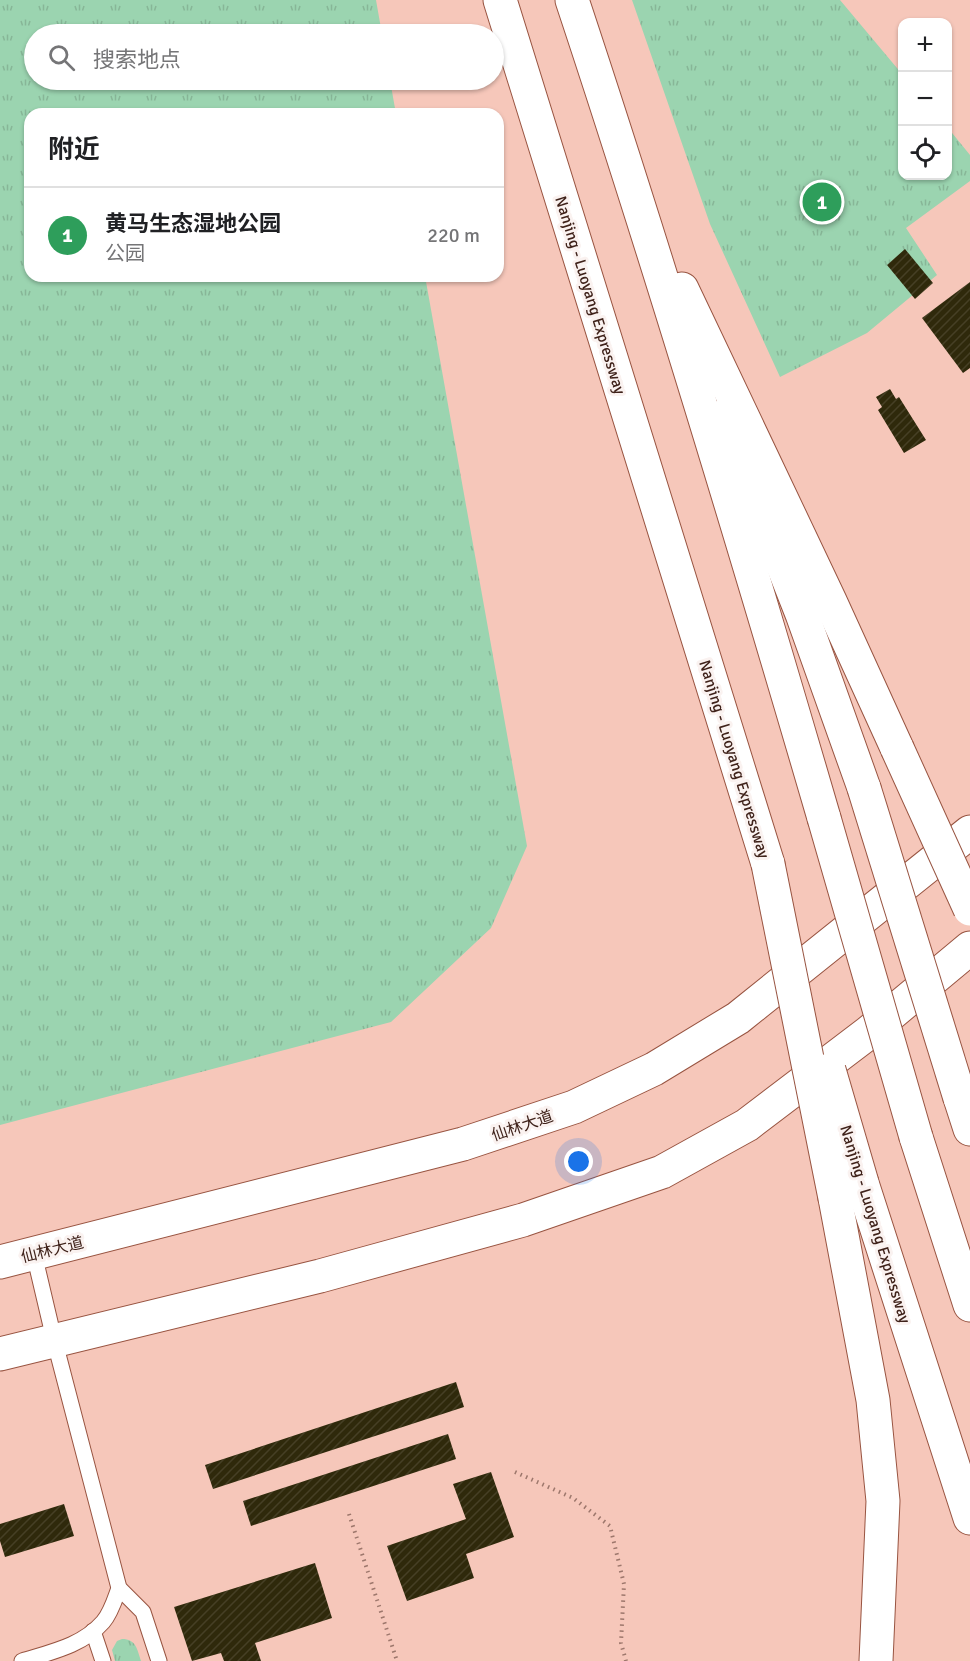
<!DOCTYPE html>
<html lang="zh">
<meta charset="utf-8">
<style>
:root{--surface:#fff;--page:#f2f2f2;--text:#202124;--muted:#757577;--line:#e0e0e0;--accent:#d93025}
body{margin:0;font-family:Signika,"Noto Sans SC",sans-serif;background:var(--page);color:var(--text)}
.controls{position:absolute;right:18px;top:18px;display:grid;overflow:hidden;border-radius:12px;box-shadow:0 2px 4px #0004}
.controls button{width:54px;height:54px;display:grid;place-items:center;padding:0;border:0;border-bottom:2px solid var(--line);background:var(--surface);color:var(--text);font:30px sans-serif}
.you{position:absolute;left:579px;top:1162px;width:21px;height:21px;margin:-15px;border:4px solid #fff;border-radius:50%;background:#1a73e8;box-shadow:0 0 0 9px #1a73e833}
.badge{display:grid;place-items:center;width:39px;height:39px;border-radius:50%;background:var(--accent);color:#fff;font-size:20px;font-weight:700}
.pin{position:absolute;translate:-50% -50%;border:3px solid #fff;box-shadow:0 2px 6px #0006}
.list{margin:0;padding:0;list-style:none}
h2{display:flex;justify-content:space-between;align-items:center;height:78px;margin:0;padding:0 24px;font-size:26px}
h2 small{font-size:20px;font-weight:400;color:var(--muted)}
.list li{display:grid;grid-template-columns:39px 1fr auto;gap:18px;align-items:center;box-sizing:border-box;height:96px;padding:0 24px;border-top:2px solid var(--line)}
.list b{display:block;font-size:22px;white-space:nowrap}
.list p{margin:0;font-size:20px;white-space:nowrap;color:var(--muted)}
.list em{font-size:20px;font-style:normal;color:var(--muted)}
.icon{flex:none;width:33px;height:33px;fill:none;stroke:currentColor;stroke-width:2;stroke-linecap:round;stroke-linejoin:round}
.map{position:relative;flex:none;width:970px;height:1661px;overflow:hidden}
.search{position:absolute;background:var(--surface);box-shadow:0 2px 4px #0004;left:24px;top:24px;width:480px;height:66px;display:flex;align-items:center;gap:15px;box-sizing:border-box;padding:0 21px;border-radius:33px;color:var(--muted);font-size:22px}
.panel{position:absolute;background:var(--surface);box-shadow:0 2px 4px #0004;left:24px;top:108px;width:480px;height:174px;border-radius:18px}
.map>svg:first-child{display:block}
</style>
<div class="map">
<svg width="970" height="1661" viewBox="0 0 970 1661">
<defs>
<pattern id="grass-tufts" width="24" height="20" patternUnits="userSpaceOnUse" patternTransform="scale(1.5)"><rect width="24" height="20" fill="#9bd4b0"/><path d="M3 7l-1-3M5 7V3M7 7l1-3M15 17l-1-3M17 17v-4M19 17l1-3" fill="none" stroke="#87b697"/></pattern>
<pattern id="building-hatch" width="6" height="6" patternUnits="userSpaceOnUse" patternTransform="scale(1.5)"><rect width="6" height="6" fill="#2f290b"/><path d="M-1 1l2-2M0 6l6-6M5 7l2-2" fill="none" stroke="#463f25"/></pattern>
</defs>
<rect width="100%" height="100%" fill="#f6c7ba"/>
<g fill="url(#grass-tufts)">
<polygon points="0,0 376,0 382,34 34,34 34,80 390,80 396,114 30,114 30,276 425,276 527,846 491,928 391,1022 0,1125"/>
<polygon points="632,0 840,0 902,74 902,176 948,176 948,128 970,155 970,181 906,228 937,275 867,333 780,377 710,224"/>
<path d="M 122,1639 C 136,1639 137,1649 141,1661 L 115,1661 L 112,1650 L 117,1641 Z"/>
</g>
<g fill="url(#building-hatch)">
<polygon points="905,249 933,283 915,299 887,265"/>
<polygon points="970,282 970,368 963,373 922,318"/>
<polygon points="890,389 896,399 899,397 926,440 904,453 878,410 882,407 876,397"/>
<polygon points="456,1382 464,1407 213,1489 205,1465"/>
<polygon points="448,1434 456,1459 251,1526 243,1501"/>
<polygon points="491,1472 514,1537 466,1554 474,1578 407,1601 387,1546 466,1519 453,1484"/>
<polygon points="64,1504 74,1536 5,1557 0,1541 0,1524"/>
<polygon points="315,1563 332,1618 255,1643 261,1661 224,1661 221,1653 192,1661 174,1607"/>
</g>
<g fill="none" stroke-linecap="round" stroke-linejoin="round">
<g stroke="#985441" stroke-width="17">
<g id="lane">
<polyline points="34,1254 54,1339 119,1588 143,1612 159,1661"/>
<polyline points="93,1631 103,1661"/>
<path d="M 22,1661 C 51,1652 82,1646 103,1622 C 111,1613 115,1599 119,1588"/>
</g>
</g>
<g stroke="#985441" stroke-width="35">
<g id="primary">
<polyline points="0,1262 463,1144 574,1107 654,1069 738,1018 970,832"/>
<polyline points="0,1354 320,1276 523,1220 662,1172 747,1125 868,1033 970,948"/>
</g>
</g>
<g stroke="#985441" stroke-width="35">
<g id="highway">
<polyline points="500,0 768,864"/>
<path d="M 572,0 C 662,271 744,544 824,818"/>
<polyline points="682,289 830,601 897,748"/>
<polyline points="724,416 802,614 864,788"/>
<polyline points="960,1098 970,1129"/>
<polyline points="916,1137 970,1305"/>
<polyline points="862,1183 970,1518"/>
<polyline points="835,1198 873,1400 883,1501 876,1661"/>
</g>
</g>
<g stroke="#9d776c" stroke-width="4" stroke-dasharray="1.5 4.5" stroke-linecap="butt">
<polyline points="515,1472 573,1498 610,1526 624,1584 621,1643 626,1661"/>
<polyline points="349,1514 397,1661"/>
</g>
<use href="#lane" stroke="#fff" stroke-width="15"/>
<use href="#primary" stroke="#fff" stroke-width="33"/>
<use href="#highway" stroke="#fff" stroke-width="33"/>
<g stroke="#985441" stroke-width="35" stroke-linecap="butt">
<g id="highway-bridge">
<polyline points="897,748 970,909"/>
<polyline points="864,788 960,1098"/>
<polyline points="824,818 916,1137"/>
<polyline points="768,864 835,1198"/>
<polyline points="829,1070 862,1183"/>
</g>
</g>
<use href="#highway-bridge" stroke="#fff" stroke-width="33"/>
</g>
<g text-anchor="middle" stroke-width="6" stroke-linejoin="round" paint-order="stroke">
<g font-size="16" fill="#3f221a" stroke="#faf2f0">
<text transform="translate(591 295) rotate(73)" y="6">Nanjing - Luoyang Expressway</text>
<text transform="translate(735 759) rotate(73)" y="6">Nanjing - Luoyang Expressway</text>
<text transform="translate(522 1125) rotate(-19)" y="6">仙林大道</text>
<text transform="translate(876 1224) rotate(73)" y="6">Nanjing - Luoyang Expressway</text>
<text transform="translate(52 1249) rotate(-14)" y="6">仙林大道</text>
</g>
</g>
</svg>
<div class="controls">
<button>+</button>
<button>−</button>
<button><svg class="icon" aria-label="locate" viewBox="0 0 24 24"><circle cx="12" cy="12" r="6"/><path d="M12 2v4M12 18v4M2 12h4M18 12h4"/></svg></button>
</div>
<div class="you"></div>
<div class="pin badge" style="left:822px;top:202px;background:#2e9e5b">1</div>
<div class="search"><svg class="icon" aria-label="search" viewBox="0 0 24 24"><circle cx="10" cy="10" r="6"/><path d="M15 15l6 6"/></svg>搜索地点</div>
<section class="panel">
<h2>附近<small></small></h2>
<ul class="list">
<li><span class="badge" style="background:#2e9e5b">1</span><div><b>黄马生态湿地公园</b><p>公园</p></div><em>220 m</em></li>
</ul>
</section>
</div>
